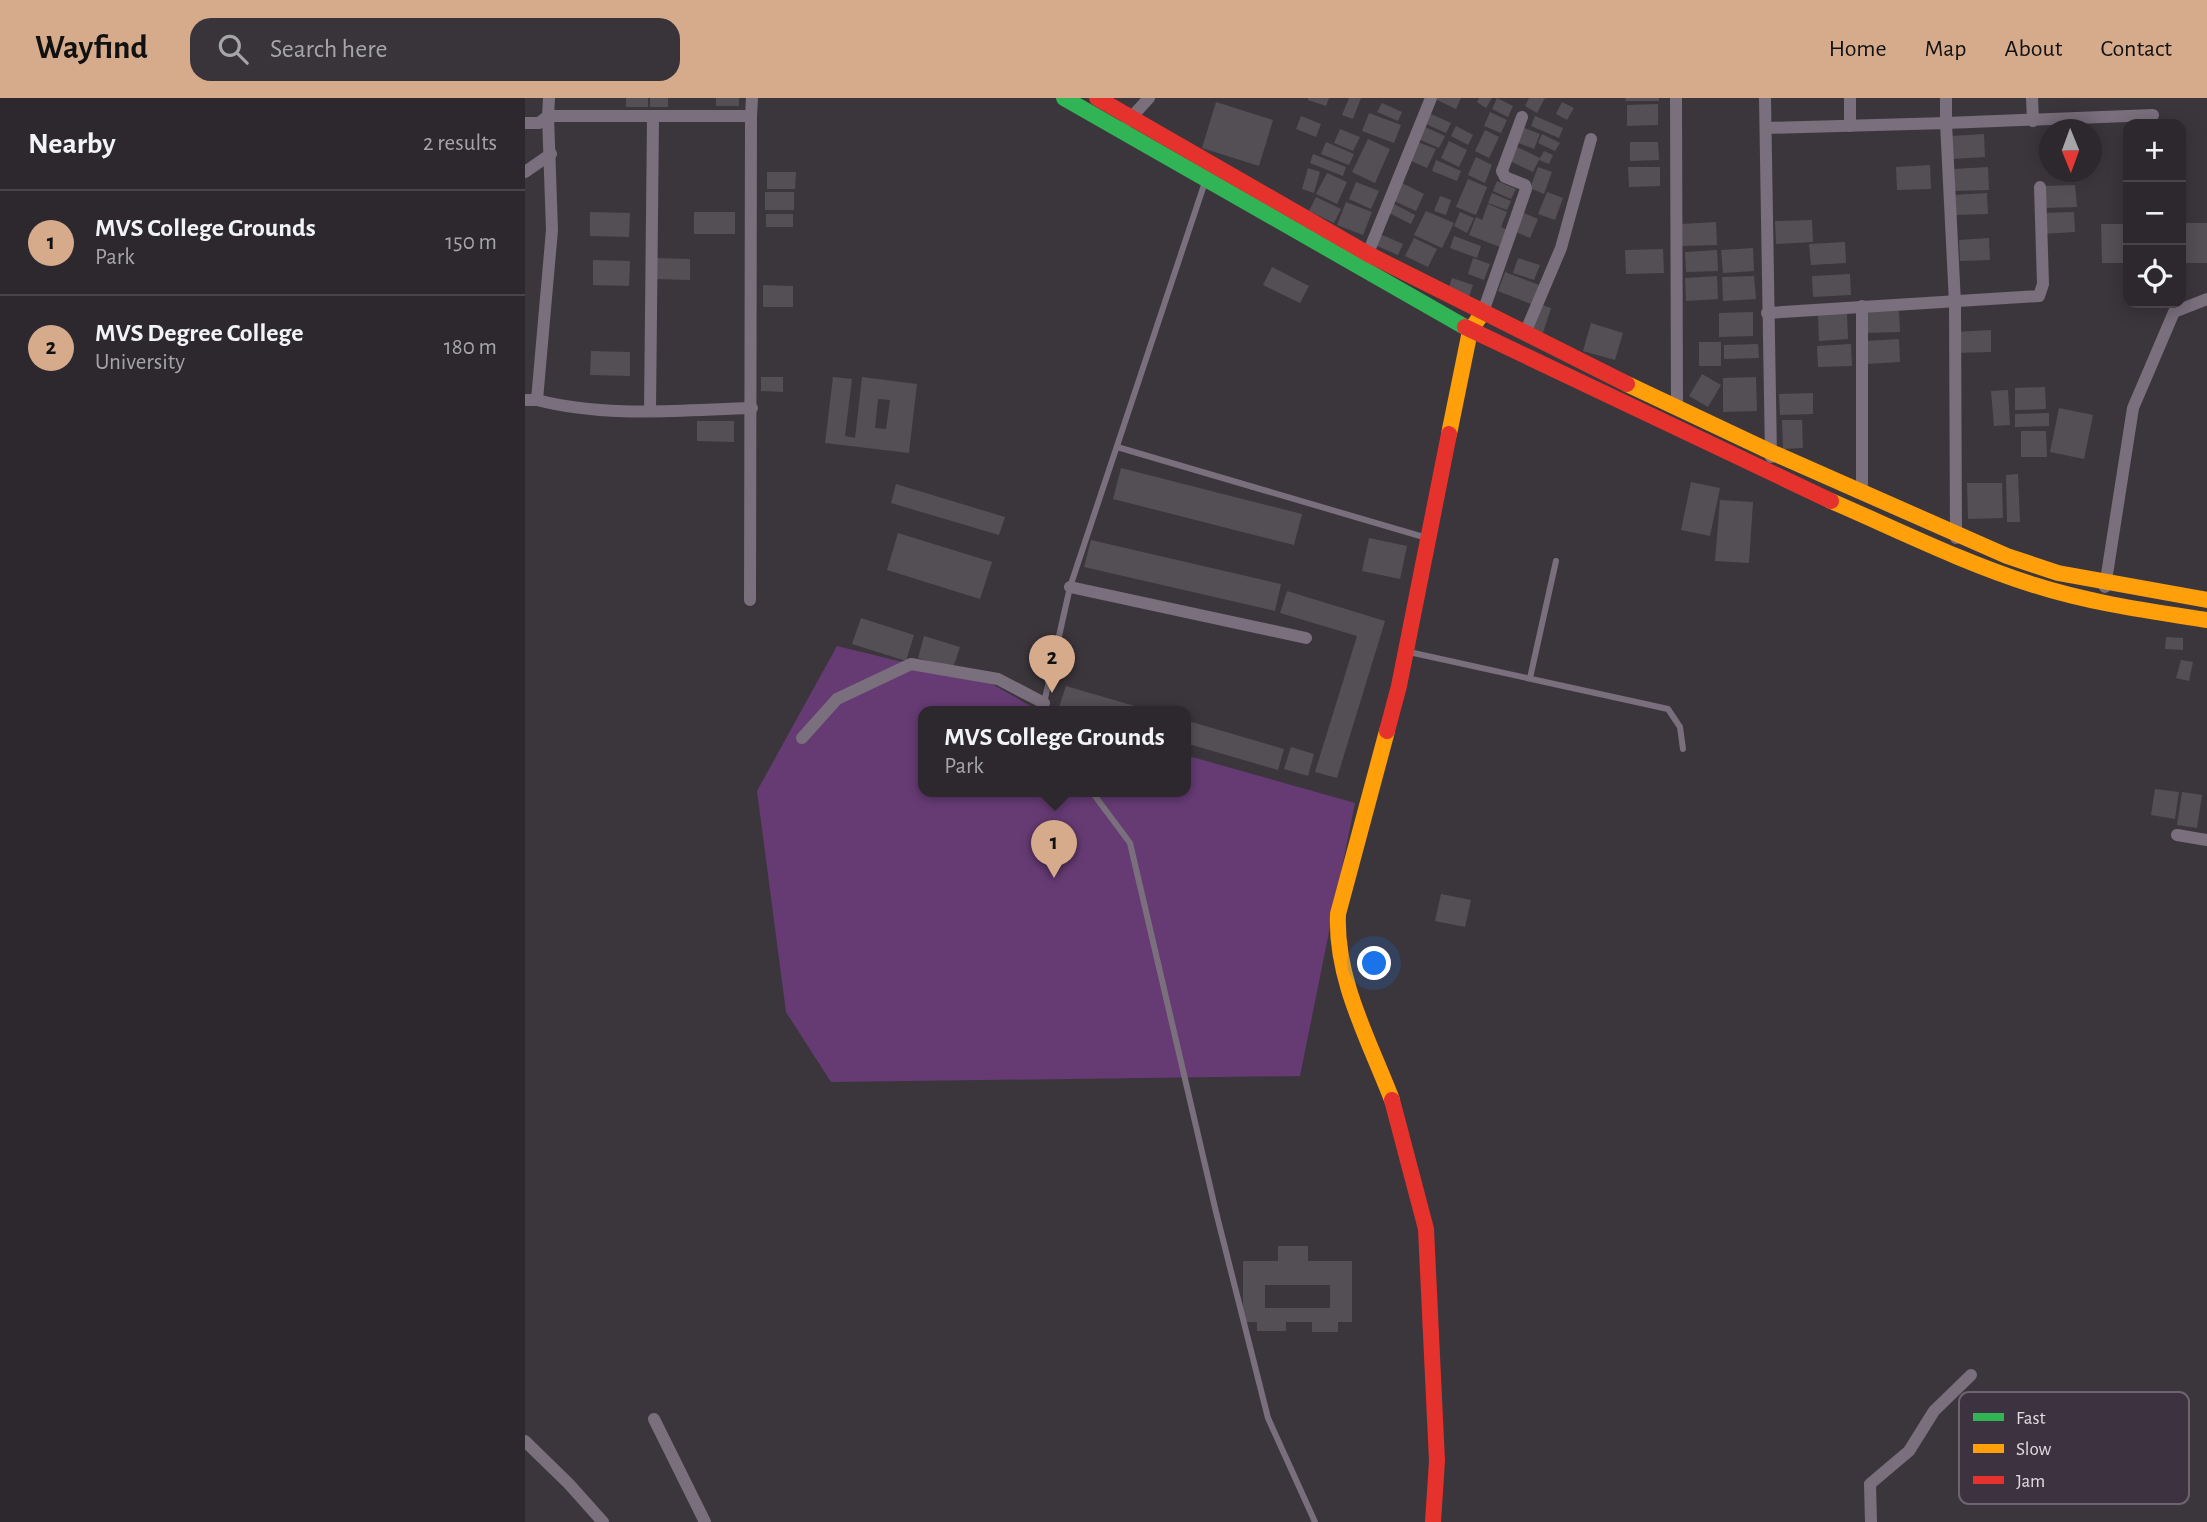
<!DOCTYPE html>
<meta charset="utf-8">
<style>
:root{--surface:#2c282d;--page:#383439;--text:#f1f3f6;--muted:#a6a6aa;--line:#484449;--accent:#d6ab8b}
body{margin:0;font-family:"Alegreya Sans",sans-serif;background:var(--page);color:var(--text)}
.controls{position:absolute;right:21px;top:21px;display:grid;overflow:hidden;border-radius:14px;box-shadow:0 4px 18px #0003}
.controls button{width:63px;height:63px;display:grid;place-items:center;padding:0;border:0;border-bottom:2px solid var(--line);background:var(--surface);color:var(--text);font:35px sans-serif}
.compass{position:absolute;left:1514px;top:21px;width:63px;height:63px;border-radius:50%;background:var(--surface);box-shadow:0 4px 18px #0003;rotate:179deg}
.you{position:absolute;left:850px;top:866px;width:24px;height:24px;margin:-18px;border:5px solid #fff;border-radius:50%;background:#1a73e8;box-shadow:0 0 0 10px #1a73e833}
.badge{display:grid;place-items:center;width:46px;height:46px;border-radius:50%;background:var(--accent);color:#111;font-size:23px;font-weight:700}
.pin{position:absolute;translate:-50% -58px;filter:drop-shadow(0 2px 4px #0008)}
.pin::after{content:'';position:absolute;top:37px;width:24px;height:21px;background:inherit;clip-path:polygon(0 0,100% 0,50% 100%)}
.popup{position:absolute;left:393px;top:608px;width:273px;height:91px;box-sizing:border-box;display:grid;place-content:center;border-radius:14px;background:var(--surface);filter:drop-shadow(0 2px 5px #0005);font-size:23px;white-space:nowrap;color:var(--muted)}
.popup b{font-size:26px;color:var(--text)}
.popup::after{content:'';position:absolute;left:50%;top:100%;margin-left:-14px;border:14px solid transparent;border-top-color:var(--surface)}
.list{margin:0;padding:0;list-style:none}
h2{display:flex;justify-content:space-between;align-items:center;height:91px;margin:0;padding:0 28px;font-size:30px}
h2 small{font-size:23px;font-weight:400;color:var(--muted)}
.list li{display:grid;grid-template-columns:46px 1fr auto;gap:21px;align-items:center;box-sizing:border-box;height:105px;padding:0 28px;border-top:2px solid var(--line)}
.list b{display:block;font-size:26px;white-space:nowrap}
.list p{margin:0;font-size:23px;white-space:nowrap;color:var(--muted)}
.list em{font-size:23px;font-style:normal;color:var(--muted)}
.icon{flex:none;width:38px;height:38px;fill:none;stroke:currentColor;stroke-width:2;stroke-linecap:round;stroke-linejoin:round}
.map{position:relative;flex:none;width:1682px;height:1424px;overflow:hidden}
header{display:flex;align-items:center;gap:42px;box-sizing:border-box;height:98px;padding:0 35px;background:var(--accent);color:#111}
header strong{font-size:33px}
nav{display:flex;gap:38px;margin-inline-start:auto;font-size:24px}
.search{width:490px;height:63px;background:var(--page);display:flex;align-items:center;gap:18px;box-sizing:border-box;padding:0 24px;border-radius:21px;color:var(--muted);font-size:26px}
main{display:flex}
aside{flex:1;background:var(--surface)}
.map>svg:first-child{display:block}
</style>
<header>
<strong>Wayfind</strong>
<div class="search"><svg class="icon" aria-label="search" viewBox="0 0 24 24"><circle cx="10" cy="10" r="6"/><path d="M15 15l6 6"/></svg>Search here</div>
<nav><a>Home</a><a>Map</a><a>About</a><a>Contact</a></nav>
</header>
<main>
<aside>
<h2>Nearby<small>2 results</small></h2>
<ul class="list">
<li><span class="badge">1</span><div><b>MVS College Grounds</b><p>Park</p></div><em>150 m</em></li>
<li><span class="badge">2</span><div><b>MVS Degree College</b><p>University</p></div><em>180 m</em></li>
</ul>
</aside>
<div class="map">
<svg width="1682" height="1424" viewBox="0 0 1682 1424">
<rect width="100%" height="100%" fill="#3b363c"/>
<polygon fill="#663b74" points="312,548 467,586 516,614 398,614 398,694 660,694 660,657 830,705 775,978 306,984 261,914 232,693"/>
<g fill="#544f55" fill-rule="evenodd">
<rect x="101" y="0" width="22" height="9"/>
<rect x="125" y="0" width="18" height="9"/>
<rect x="191" y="0" width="23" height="8"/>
<polygon points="783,0 804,0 801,8 783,2"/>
<polygon points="824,0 836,0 828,21 817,17"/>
<polygon points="908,0 936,0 931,11"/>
<polygon points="954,0 967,0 961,10 952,4"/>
<polygon points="972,0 988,8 983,19 967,11"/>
<polygon points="1004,0 1020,0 1012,15 1000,8"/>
<polygon points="1100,0 1134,0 1134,3 1101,3"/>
<polygon points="691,4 748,22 734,68 677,50"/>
<polygon points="1037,4 1049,10 1042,22 1031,16"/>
<polygon points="857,5 877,14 873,23 852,14"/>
<polygon points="1133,6 1133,27 1102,28 1102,7"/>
<polygon points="897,12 926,25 921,35 892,22"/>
<polygon points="965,14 982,22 976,35 959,28"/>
<polygon points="844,15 876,27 869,45 837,33"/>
<polygon points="776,18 796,26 791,39 771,31"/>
<polygon points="1010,18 1038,30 1034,40 1006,28"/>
<polygon points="891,25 920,38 914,50 886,38"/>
<polygon points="931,28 948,37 943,47 926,38"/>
<polygon points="997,29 1015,36 1009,51 991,44"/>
<polygon points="815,31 835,39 828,53 809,45"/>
<polygon points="960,32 974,39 964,60 950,53"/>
<polygon points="1017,36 1035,45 1030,53 1013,45"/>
<polygon points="1459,36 1460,59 1427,61 1426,38"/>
<polygon points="843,41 865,51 850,85 827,74"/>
<polygon points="885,41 911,51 902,70 877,59"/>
<polygon points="924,43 942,52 934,69 916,60"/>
<polygon points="801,44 829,56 824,67 796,56"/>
<polygon points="1105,44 1133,44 1134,62 1105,63"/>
<polygon points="992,49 1015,60 1008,74 985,63"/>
<polygon points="1019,53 1028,57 1024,66 1014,62"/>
<polygon points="788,56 821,69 818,78 785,65"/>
<polygon points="951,59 967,67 960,85 943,77"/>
<polygon points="911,62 936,73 932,83 907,73"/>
<polygon points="1405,67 1406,91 1372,92 1371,69"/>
<polygon points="1013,69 1027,74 1019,96 1005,90"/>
<polygon points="1103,69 1135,69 1135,88 1104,89"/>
<polygon points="1463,69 1464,92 1430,93 1429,71"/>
<polygon points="783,70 795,74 789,95 777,91"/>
<polygon points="242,74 271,74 270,91 242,91"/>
<polygon points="802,75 822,84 812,106 791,96"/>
<polygon points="943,81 962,89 951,117 931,109"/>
<polygon points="972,83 991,91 986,101 968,93"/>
<polygon points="831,84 854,93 846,111 824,101"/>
<polygon points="877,85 899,96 891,113 869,103"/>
<polygon points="1550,87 1552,109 1519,110 1518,88"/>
<rect x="240" y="94" width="29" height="18"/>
<polygon points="1022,94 1038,100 1030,122 1013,116"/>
<polygon points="967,95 986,103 982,112 963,105"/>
<polygon points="1462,95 1463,116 1429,117 1428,97"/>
<polygon points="915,98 926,102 921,117 909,113"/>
<polygon points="791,99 816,111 809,125 784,113"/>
<polygon points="821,104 847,114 838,137 812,127"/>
<polygon points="865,104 890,117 886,126 860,113"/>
<polygon points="963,106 982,114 976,129 982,132 975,149 944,137 951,119 957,122"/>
<polygon points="901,113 929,125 917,150 889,137"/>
<polygon points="65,114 105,115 104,139 65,138"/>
<rect x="169" y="114" width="41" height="22"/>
<polygon points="935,114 949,120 942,135 929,128"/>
<polygon points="1549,114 1550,134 1518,136 1517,115"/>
<polygon points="999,115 1013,121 1005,140 991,134"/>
<rect x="241" y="116" width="27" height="13"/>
<polygon points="1287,122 1288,144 1251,146 1250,123"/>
<polygon points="1191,124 1192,147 1157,148 1156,126"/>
<rect x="1656" y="125" width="26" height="40"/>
<polygon points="1576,126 1603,126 1603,165 1577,165"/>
<polygon points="855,136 878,146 873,157 850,147"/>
<polygon points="929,138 956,148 952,160 925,150"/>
<polygon points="889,140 912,151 903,169 880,158"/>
<polygon points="1464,140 1465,162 1435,163 1434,142"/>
<polygon points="1320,144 1321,165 1286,167 1284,146"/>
<polygon points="1228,150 1229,173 1198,175 1196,152"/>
<polygon points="1138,151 1139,175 1101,176 1100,152"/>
<polygon points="1192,152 1193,173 1161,174 1160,154"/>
<polygon points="130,160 165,161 165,182 130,181"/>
<polygon points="948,160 965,166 959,182 943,176"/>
<polygon points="993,160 1015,167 1009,182 988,175"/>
<polygon points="68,162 105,163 104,188 68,187"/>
<polygon points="747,169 784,188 775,205 738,187"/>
<polygon points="980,174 1014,187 1006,206 973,193"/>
<polygon points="1325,176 1326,197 1288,199 1287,178"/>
<polygon points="1192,178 1193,201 1161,203 1160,180"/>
<polygon points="1229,178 1231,201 1198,203 1197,179"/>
<polygon points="927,180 948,187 944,199 923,192"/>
<polygon points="238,187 268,188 268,209 238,209"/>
<polygon points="1014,206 1026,210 1018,235 1006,231"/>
<polygon points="1374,212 1375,234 1340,235 1339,213"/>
<polygon points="1228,214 1228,238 1194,239 1194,215"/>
<polygon points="1322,215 1323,241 1294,243 1293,217"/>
<polygon points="1066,225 1098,235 1090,262 1058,253"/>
<polygon points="1466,232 1466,254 1430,255 1429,234"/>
<polygon points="1374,241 1375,264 1342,266 1341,243"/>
<rect x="1174" y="244" width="22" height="24"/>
<polygon points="1233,246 1234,260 1199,261 1199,247"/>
<polygon points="1326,246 1327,268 1293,269 1292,248"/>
<polygon points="66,253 105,254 105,278 65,277"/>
<polygon points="1177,276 1196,287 1183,309 1164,298"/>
<polygon points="236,279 258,279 258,294 236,293"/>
<path d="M 308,279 L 327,281 L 320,338 L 330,340 L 337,279 L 392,286 L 384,355 L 300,345 ZM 353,301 L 365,302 L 361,331 L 350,330 Z"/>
<polygon points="1231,279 1232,313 1198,314 1198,280"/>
<polygon points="1520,289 1521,311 1490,312 1490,290"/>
<polygon points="1483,292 1485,327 1469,328 1466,293"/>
<polygon points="1288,295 1288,316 1255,317 1254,296"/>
<polygon points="1534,310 1568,317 1559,361 1525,354"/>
<polygon points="1524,315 1524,328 1490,329 1490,316"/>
<polygon points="1257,322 1277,322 1278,350 1258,351"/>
<polygon points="172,323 209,323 209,344 172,343"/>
<polygon points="1496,333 1521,333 1522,359 1496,359"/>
<polygon points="596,370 777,416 769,447 588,401"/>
<polygon points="1493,376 1495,424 1482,424 1481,377"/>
<polygon points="1166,384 1195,390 1185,438 1156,432"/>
<polygon points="1442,385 1477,385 1478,420 1443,421"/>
<polygon points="371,386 480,419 474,437 366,405"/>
<polygon points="1195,402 1228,404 1224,465 1190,463"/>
<polygon points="373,435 467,464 455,501 362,472"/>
<polygon points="844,440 882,448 875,481 837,473"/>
<polygon points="566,442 756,486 750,513 559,469"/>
<polygon points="762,493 860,523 812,680 790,674 832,538 755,515"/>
<polygon points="336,520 389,537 381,563 327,546"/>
<polygon points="399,538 435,549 428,570 393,560"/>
<polygon points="1641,539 1658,540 1658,552 1640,551"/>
<polygon points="1656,562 1668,564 1664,583 1651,580"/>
<polygon points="541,588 627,613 627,614 550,614 534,609"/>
<polygon points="660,622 759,651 753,672 660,645"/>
<polygon points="766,649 789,656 783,678 759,671"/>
<polygon points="1630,691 1654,694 1650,721 1626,717"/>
<polygon points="1657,694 1677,697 1672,730 1652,727"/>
<polygon points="916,796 946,802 940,829 910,823"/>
<path d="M 753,1148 L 783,1148 L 783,1163 L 827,1163 L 827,1224 L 813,1224 L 813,1234 L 787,1234 L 787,1224 L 761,1224 L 761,1233 L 732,1233 L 732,1224 L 718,1224 L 718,1163 L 753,1163 ZM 740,1187 L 805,1187 L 805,1210 L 740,1210 Z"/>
</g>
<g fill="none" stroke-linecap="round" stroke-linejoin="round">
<g stroke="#796f7d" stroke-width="6">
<polyline points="592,349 902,440"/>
<polyline points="884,554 1143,611 1155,629 1158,651"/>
<polyline points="1005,580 1031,463"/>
<polyline points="517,614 545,489 680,84"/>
<polyline points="567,694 605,745 691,1114 743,1320 790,1424"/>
</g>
<g stroke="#796f7d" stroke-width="12">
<polyline points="1151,0 1152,310"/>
<polyline points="1240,0 1246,359"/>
<polyline points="1325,0 1325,28"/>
<polyline points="1421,0 1421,25 1628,17"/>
<polyline points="1507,0 1508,23"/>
<polyline points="226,18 227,0"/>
<polyline points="603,23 624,0"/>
<polyline points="0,25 14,25 23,18 24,0"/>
<polyline points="1241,30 1421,25 1430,205 1431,440"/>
<polyline points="0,74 26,56"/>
<polyline points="841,160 906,0"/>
<polyline points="1337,208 1337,395"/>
<polyline points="958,214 1001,91 1000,87 980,79 977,73 997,19"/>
<polyline points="1242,215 1514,198 1518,186 1515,89"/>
<polyline points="1000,235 1036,150 1066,41"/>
<polyline points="0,302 12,302 27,132 23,18 226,18 225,502"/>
<path d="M 12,302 C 81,320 156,312 227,310"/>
<polyline points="125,313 128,20"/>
<polyline points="545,489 781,540"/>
<polyline points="1580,489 1608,310 1649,214 1682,201"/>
<polyline points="277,640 312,601 386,566 473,581 519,605"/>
<polyline points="1652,737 1682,742"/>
<polyline points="129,1321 180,1424"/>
<polyline points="0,1343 44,1386 78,1424"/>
<polyline points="1346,1424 1345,1386 1384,1353 1409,1313 1446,1277"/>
</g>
<polyline stroke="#30b455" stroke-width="16" points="539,0 940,229"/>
<g stroke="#ff9f0a" stroke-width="16">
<polyline points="1102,286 1246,354 1482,458 1533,475 1682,502"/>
<polyline points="924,336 945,233 958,214"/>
<path d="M 1306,403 C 1373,432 1439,465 1509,487 C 1565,505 1624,513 1682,522"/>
<path d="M 862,633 L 813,816 C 810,881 844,942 867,1002"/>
</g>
<g stroke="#e5322d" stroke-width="16">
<polyline points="572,0 843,156 1102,286"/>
<polyline points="940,229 1306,403"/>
<polyline points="862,633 874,588 924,336"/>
<polyline points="867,1002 901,1131 912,1363 908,1424"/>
</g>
</g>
<rect x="1434" y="1294" width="230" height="112" rx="10" fill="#3d3240" stroke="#6e6471" stroke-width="2"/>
<rect x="1448" y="1315" width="31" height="8" fill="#30b455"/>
<rect x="1448" y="1346" width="31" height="9" fill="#ff9f0a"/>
<rect x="1448" y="1378" width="31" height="8" fill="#e5322d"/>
<g font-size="19" fill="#e1dae3">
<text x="1491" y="1326">Fast</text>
<text x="1491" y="1357">Slow</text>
<text x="1491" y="1389">Jam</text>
</g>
</svg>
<div class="controls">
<button>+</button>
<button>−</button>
<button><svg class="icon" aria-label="locate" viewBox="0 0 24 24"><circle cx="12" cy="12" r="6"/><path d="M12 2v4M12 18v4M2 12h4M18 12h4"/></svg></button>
</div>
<svg class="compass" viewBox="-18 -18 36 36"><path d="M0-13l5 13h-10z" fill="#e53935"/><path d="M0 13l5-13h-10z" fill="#a6a6aa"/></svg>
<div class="you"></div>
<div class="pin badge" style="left:529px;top:780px">1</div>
<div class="popup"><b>MVS College Grounds</b>Park</div>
<div class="pin badge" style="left:527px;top:595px">2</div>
</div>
</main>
